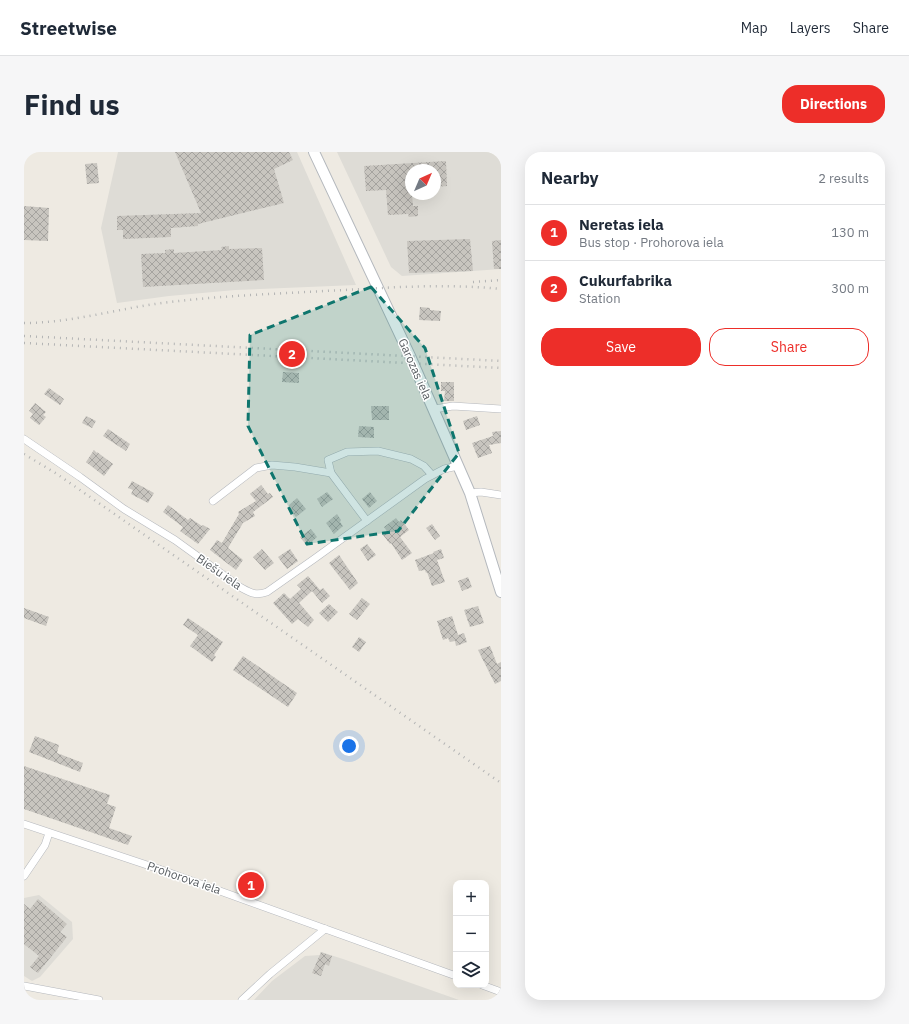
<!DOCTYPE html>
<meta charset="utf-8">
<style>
:root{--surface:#fff;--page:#f6f6f7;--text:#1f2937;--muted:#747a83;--line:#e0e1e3;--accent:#ed2e29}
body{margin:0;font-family:"IBM Plex Sans",sans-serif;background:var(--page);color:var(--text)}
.controls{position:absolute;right:12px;bottom:12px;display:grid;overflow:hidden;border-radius:8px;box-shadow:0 4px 16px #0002}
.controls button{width:36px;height:36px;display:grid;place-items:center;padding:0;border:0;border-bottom:1px solid var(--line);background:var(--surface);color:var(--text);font:20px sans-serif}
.compass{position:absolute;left:381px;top:12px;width:36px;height:36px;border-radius:50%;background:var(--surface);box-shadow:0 4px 16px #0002;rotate:44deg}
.you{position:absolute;left:325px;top:594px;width:14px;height:14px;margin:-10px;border:3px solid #fff;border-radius:50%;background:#1a73e8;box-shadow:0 0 0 6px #1a73e833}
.badge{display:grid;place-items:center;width:26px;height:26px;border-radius:50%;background:var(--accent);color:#fff;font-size:13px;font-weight:700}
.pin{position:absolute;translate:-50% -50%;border:2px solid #fff;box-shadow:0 1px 4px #0006}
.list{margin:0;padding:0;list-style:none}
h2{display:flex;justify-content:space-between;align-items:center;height:52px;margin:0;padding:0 16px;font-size:17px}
h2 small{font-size:13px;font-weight:400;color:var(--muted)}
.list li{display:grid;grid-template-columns:26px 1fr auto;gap:12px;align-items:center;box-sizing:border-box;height:56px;padding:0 16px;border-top:1px solid var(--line)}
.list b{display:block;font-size:15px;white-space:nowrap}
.list p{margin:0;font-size:13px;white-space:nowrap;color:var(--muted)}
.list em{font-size:13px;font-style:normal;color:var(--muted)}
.actions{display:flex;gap:8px;padding:12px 16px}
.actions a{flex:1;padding:9px 0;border:1px solid var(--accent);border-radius:16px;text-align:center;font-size:14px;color:var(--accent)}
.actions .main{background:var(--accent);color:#fff}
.icon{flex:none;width:22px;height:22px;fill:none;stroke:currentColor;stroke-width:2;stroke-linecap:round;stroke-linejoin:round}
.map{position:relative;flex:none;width:477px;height:848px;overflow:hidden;border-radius:16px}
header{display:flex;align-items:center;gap:24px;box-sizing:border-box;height:56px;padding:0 20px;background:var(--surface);border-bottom:1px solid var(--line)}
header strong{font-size:19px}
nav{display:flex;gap:22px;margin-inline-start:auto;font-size:14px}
.intro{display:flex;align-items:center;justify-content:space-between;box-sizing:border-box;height:96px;padding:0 24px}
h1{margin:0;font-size:28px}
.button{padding:10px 18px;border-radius:16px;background:var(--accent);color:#fff;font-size:14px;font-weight:700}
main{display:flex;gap:24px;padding:0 24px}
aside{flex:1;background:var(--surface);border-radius:16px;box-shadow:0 4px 16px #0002}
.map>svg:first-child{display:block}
</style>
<header>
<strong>Streetwise</strong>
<nav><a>Map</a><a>Layers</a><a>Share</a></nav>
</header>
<div class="intro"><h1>Find us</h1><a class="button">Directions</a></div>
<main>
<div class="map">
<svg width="477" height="848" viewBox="0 0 477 848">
<defs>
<pattern id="building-cross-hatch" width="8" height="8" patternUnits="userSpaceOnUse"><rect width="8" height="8" fill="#c8c5bf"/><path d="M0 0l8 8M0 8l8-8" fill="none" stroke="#a5a39f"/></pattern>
</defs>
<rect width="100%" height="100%" fill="#eeeae2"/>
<g fill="#dedcd6" fill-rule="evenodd">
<polygon points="94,0 273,0 332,133 211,138 145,144 93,151 77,76"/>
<path d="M 313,0 L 477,0 L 477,117 L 378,124 L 367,115 ZM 387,18 L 411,18 L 411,42 L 387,42 Z"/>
<polygon points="15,743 48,770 49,787 16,825 8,829 0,824 0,746"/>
<polygon points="297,800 319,807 435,848 230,848 248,829 281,804 296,803"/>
</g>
<g fill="url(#building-cross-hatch)">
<polygon points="151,0 265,0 269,8 250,17 260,51 174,72 174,74 147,76 147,85 99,87 99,78 93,78 93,64 177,61"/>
<polygon points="422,9 423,34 411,35 411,18 387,18 387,42 388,42 389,54 394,54 394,64 385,65 384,62 364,63 362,38 342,39 340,14"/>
<polygon points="73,11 75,31 63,32 61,12"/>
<polygon points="0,54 25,56 24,89 0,88"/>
<polygon points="446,87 449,119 385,121 383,89"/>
<polygon points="477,88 477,117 470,117 468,89"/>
<polygon points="205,94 205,97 238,96 240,128 119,135 117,102 141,101 141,98 150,97 150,101 198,98 197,95"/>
<polygon points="396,155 406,156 406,158 417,159 416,169 395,168"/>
<polygon points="259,220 275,221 275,231 258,230"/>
<polygon points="417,230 430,230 430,249 420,249 421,239 417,239"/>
<polygon points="25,236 40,247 36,253 20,242"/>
<polygon points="11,251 22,260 19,263 22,265 15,273 6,266 9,262 5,259"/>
<polygon points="347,254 365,254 365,268 348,268"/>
<polygon points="62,264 72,269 68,276 58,271"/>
<polygon points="453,264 456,273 442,278 439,269"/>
<polygon points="335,274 350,275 350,286 334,285"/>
<polygon points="84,277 106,292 102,299 79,284"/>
<polygon points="477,279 477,291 465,293 468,301 454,306 448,291 469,284 468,280"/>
<polygon points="70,298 73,301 73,300 89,312 80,324 62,310"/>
<polygon points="108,329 130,341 124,351 107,342 109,338 104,336"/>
<polygon points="237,333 244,342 246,341 249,345 229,360 231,364 219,371 204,396 219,408 212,418 186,398 193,388 198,391 215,362 214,360 232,349 226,342"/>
<polygon points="303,340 309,347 298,355 293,347"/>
<polygon points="346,340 353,349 345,356 338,347"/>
<polygon points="273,346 282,357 272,365 266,358 268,356 265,353"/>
<polygon points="144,353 164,368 166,366 178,374 179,373 186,377 174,392 156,379 159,375 139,360"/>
<polygon points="313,362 317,368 316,370 319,374 310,382 302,371"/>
<polygon points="372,366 375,370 377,368 385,378 376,385 388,401 378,408 367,391 366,392 359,383 363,379 360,375"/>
<polygon points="408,372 416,384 411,388 402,376"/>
<polygon points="287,377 293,385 283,394 276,385"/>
<polygon points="343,392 352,403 344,409 336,397"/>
<polygon points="238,397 250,411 241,418 229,405"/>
<polygon points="266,397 274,409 263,417 254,405"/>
<polygon points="417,397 420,406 413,408 421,430 408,434 403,420 402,421 401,418 395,419 391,408 410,401 409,400"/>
<polygon points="315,403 334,431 326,438 305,411"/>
<polygon points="284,424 296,438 299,436 306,444 298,451 288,439 275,451 290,468 284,475 274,467 268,472 249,451 260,441 266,447 277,437 273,433"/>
<polygon points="444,425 448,435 438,439 434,429"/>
<polygon points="338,446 346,452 333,468 325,462"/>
<polygon points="305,452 314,460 304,470 295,461"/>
<polygon points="454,454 460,471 446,475 440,458"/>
<polygon points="0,456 25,465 22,474 0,466"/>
<polygon points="428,464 434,483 440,481 443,490 432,494 431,489 426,490 424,486 419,488 413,469"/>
<polygon points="164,466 199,490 190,503 192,505 188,510 166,494 174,483 159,473"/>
<polygon points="335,485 342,490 335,500 328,495"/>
<polygon points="466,494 473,512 477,510 477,529 471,532 454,498"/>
<polygon points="219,504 273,541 264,555 209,518"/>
<polygon points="11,584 35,593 33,601 59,611 56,620 5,600"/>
<polygon points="0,614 86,643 83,652 92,655 85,676 108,684 104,693 0,657"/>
<polygon points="14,747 43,772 36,780 43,785 14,821 6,815 15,804 0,792 0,752 6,757"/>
<polygon points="297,800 308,804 305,814 301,812 297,824 288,821"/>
</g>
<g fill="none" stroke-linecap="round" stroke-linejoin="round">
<g stroke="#b5b8bd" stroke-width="8">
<g id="street">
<polyline points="410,257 429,254 477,257"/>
<path d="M 0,287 L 56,325 L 100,357 L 151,388 L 216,435 C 227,441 231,444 243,440 L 290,407 L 401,327 L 420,317 L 434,314"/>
<polyline points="307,321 304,308 323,300 354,299 387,307 400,314 408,323"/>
<polyline points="446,341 457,340 477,343"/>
<polyline points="189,349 232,316 248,313 271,315 307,321 343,369"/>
<polyline points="0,672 135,717 432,824"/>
<polyline points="0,724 21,693 25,681"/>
<polyline points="458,833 477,840"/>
<polyline points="0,834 75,848"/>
<polyline points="218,848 246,822 301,777"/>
</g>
</g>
<g stroke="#b4b8bd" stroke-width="12">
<polyline id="secondary" points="290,0 386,204 446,341 477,440"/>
</g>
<use href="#street" stroke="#fff" stroke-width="7"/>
<use href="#secondary" stroke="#fff" stroke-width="10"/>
<g stroke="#b3b4b4" stroke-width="2.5" stroke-dasharray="1 5" stroke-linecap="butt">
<polyline points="449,130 477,128"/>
<path d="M 0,171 C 47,171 92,157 138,151 C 192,144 247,142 301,139 C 361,136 418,131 477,137"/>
<polyline points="0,184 477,209"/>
<polyline points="0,191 477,216"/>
<polyline points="0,302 33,322 477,631"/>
</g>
</g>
<path fill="#0f766e" fill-opacity="0.2" stroke="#0f766e" stroke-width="3" stroke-dasharray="8 5" stroke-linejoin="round" d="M 347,135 L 401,196 L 435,301 L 374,379 L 283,392 L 224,274 L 226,183 Z"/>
<g text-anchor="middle" stroke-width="3" stroke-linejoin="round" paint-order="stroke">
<g font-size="12" fill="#5a5f63" stroke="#fff">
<text transform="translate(391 217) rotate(66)" y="4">Garozas iela</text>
<text transform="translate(195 420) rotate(35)" y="4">Biešu iela</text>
<text transform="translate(160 726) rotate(19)" y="4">Prohorova iela</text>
</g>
</g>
</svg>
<div class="controls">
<button>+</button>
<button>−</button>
<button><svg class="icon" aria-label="layers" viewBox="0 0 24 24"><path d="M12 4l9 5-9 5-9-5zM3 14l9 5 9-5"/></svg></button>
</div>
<svg class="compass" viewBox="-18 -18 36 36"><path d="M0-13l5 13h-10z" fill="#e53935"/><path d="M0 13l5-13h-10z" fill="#747a83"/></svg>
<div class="you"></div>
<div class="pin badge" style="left:227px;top:733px">1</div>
<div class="pin badge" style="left:268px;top:202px">2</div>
</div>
<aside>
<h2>Nearby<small>2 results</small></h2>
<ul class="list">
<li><span class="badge">1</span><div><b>Neretas iela</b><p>Bus stop · Prohorova iela</p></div><em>130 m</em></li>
<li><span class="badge">2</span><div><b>Cukurfabrika</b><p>Station</p></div><em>300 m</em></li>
</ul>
<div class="actions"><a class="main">Save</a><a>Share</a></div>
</aside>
</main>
